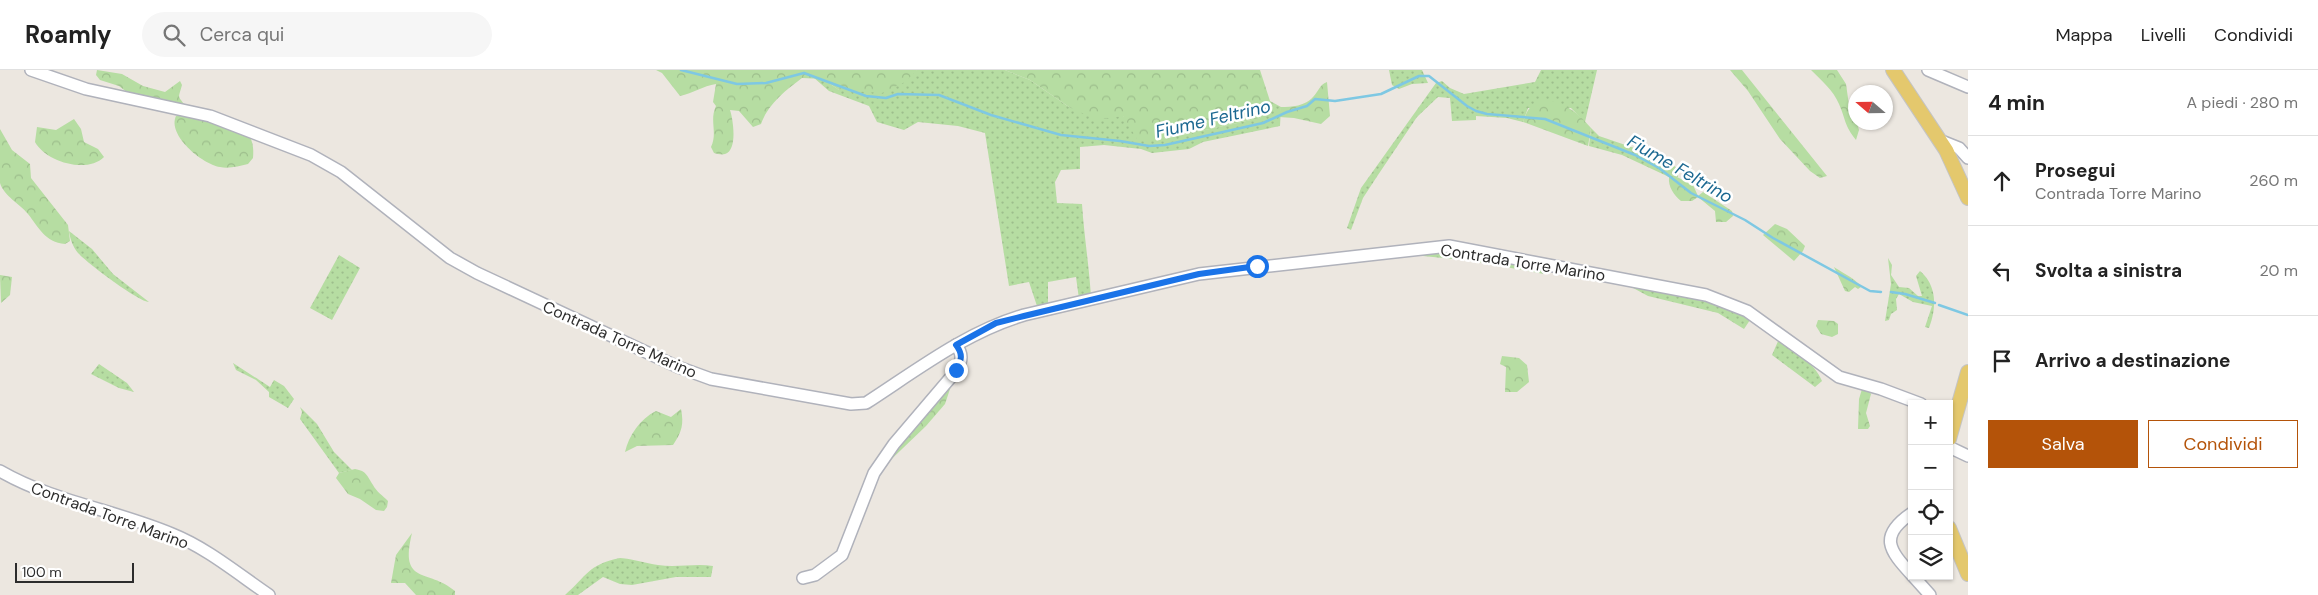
<!DOCTYPE html>
<html lang="it">
<meta charset="utf-8">
<style>
:root{--surface:#fff;--page:#f6f6f6;--text:#222;--muted:#767676;--line:#e0e0e0;--accent:#b45309}
body{margin:0;font-family:"DM Sans",sans-serif;background:var(--page);color:var(--text)}
.controls{position:absolute;right:15px;bottom:15px;display:grid;overflow:hidden;border-radius:0px;box-shadow:0 1px 4px #0004}
.controls button{width:45px;height:45px;display:grid;place-items:center;padding:0;border:0;border-bottom:1px solid var(--line);background:var(--surface);color:var(--text);font:25px sans-serif}
.compass{position:absolute;left:1848px;top:15px;width:45px;height:45px;border-radius:50%;background:var(--surface);box-shadow:0 1px 4px #0004;rotate:290deg}
.scale{position:absolute;left:15px;bottom:12px;width:119px;box-sizing:border-box;padding-left:5px;border:2px solid #2c2c2c;border-top:0;font-size:14px;line-height:18px;white-space:nowrap;color:#2c2c2c;-webkit-text-stroke:4px #fff;paint-order:stroke}
.stop{position:absolute;width:15px;height:15px;margin:-11px;border:4px solid #1a73e8;border-radius:50%;background:#fff}
.stop.end{background:#1a73e8;border-color:#fff;box-shadow:0 1px 5px #0008}
.list{margin:0;padding:0;list-style:none}
h2{display:flex;justify-content:space-between;align-items:center;height:65px;margin:0;padding:0 20px;font-size:21px}
h2 small{font-size:16px;font-weight:400;color:var(--muted)}
.list li{display:grid;grid-template-columns:32px 1fr auto;gap:15px;align-items:center;box-sizing:border-box;height:90px;padding:0 20px;border-top:1px solid var(--line)}
.list b{display:block;font-size:19px;white-space:nowrap}
.list p{margin:0;font-size:16px;white-space:nowrap;color:var(--muted)}
.list em{font-size:16px;font-style:normal;color:var(--muted)}
.actions{display:flex;gap:10px;padding:15px 20px}
.actions a{flex:1;padding:11px 0;border:1px solid var(--accent);border-radius:0px;text-align:center;font-size:18px;color:var(--accent)}
.actions .main{background:var(--accent);color:#fff}
.icon{flex:none;width:28px;height:28px;fill:none;stroke:currentColor;stroke-width:2;stroke-linecap:round;stroke-linejoin:round}
.map{position:relative;flex:none;width:1968px;height:525px;overflow:hidden}
header{display:flex;align-items:center;gap:30px;box-sizing:border-box;height:70px;padding:0 25px;background:var(--surface);border-bottom:1px solid var(--line)}
header strong{font-size:24px}
nav{display:flex;gap:28px;margin-inline-start:auto;font-size:18px}
.search{width:350px;height:45px;background:var(--page);display:flex;align-items:center;gap:12px;box-sizing:border-box;padding:0 18px;border-radius:28px;color:var(--muted);font-size:19px}
main{display:flex}
aside{flex:1;background:var(--surface)}
.map>svg:first-child{display:block}
</style>
<header>
<strong>Roamly</strong>
<div class="search"><svg class="icon" aria-label="search" viewBox="0 0 24 24"><circle cx="10" cy="10" r="6"/><path d="M15 15l6 6"/></svg>Cerca qui</div>
<nav><a>Mappa</a><a>Livelli</a><a>Condividi</a></nav>
</header>
<main>
<div class="map">
<svg width="1968" height="525" viewBox="0 0 1968 525">
<defs>
<pattern id="grass-dots" width="8" height="8" patternUnits="userSpaceOnUse" patternTransform="scale(1.25)"><rect width="8" height="8" fill="#b6dda2"/><path d="M2 2h.1M6 6h.1" fill="none" stroke="#9dbe8c" stroke-width="1.8" stroke-linecap="round"/></pattern>
<pattern id="forest-crowns" width="20" height="18" patternUnits="userSpaceOnUse" patternTransform="scale(1.25)"><rect width="20" height="18" fill="#b6dda2"/><path d="M2 6a3 3 0 1 1 6 0M12 15a3 3 0 1 1 6 0" fill="none" stroke="#9dbe8c"/></pattern>
</defs>
<rect width="100%" height="100%" fill="#ece7e0"/>
<g fill="url(#grass-dots)">
<path d="M 917,0 L 1005,0 L 1030,10 L 1069,37 L 1123,46 L 1164,69 L 1260,48 L 1270,31 L 1281,37 L 1280,56 L 1203,72 L 1189,79 L 1152,83 L 1141,79 L 1104,75 L 1080,77 L 1080,99 L 1061,100 L 1055,112 L 1057,133 L 1082,134 C 1084,165 1089,195 1091,227 L 1079,229 L 1076,207 L 1048,212 L 1048,236 L 1038,239 L 1029,212 L 1009,216 L 985,63 L 958,56 L 918,52 L 904,60 L 877,52 L 869,36 L 829,21 L 813,7 L 823,9 L 839,20 Z"/>
<polygon points="1389,0 1422,0 1428,13 1412,14 1399,19 1392,15"/>
<polygon points="1541,0 1597,0 1585,52 1571,38 1528,38 1523,52 1507,48 1476,46 1476,50 1452,51 1450,28 1438,27 1417,47 1378,105 1363,128 1351,160 1347,158 1361,118 1436,13 1442,11 1450,18 1464,24 1535,12"/>
<polygon points="1591,58 1599,66 1643,81 1678,98 1678,107 1673,105 1669,107 1622,85 1589,76"/>
<path d="M 69,161 L 92,179 L 113,204 L 149,232 C 139,232 87,193 78,183 C 73,177 70,169 69,161 Z"/>
<polygon points="1450,180 1544,196 1544,204 1473,191 1423,186 1425,181"/>
<polygon points="339,185 360,198 332,250 310,238"/>
<path d="M 1888,188 L 1892,195 L 1891,205 L 1899,217 L 1909,218 L 1918,226 L 1922,226 L 1916,206 L 1920,201 C 1937,215 1937,238 1929,258 L 1925,257 L 1932,236 L 1913,232 L 1899,224 L 1896,229 L 1897,240 L 1891,244 L 1889,250 L 1885,251 L 1891,214 Z"/>
<path d="M 1622,212 C 1667,220 1709,227 1750,250 L 1744,259 L 1718,243 L 1648,226 Z"/>
<path d="M 1779,269 C 1794,281 1815,293 1822,311 L 1815,317 L 1772,285 Z"/>
<polygon points="233,293 270,317 274,310 284,316 294,329 288,338 269,327 269,322 256,310 236,300"/>
<polygon points="99,294 127,313 134,322 119,318 91,304"/>
<polygon points="300,337 317,354 334,382 352,400 339,403 300,349 302,342"/>
<path d="M 620,488 C 634,489 645,493 658,495 C 677,498 695,493 713,496 L 711,507 L 676,507 L 632,515 L 620,514 L 603,507 L 578,525 L 565,525 C 588,505 587,495 620,488 Z"/>
</g>
<g fill="url(#forest-crowns)">
<path d="M 97,0 L 122,4 L 143,16 L 165,22 L 180,11 L 182,15 C 178,30 177,24 187,38 L 133,27 L 119,16 L 100,10 L 96,5 Z"/>
<path d="M 656,0 L 917,0 L 905,12 L 882,23 L 839,20 L 823,9 L 802,8 C 786,20 768,34 761,54 L 753,57 L 739,41 L 730,40 C 733,49 738,80 725,84 C 722,85 717,84 714,83 L 711,77 C 718,62 709,51 716,36 L 713,32 L 716,14 C 703,16 693,23 680,26 L 662,3 Z"/>
<polygon points="1005,0 1260,0 1270,31 1260,48 1164,69 1137,69 1123,46 1097,50 1069,37 1030,10"/>
<polygon points="1730,0 1742,0 1827,106 1820,108 1810,101 1780,69 1748,21"/>
<path d="M 1811,0 L 1837,0 L 1846,14 L 1849,35 L 1857,53 L 1859,60 L 1856,70 C 1844,55 1846,50 1839,34 C 1833,20 1822,11 1811,0 Z"/>
<path d="M 1327,12 L 1330,46 L 1321,54 L 1294,48 L 1279,47 L 1281,37 C 1291,37 1306,36 1313,27 C 1319,21 1319,15 1327,12 Z"/>
<path d="M 1548,30 C 1567,34 1578,43 1591,58 L 1588,76 L 1523,52 C 1528,37 1532,32 1548,30 Z"/>
<path d="M 176,46 C 191,46 233,53 245,62 C 253,67 254,79 253,88 L 248,94 C 239,96 229,99 220,97 C 202,94 167,65 176,46 Z"/>
<path d="M 74,49 L 81,59 L 84,72 L 98,79 L 104,87 C 87,104 46,92 35,72 L 37,57 L 56,60 Z"/>
<path d="M 0,59 L 12,80 L 30,94 L 31,108 L 68,155 L 70,171 L 65,174 C 45,172 39,158 28,144 C 20,134 4,126 0,113 C 0,100 0,73 0,59 Z"/>
<path d="M 1673,105 L 1693,115 L 1698,126 L 1703,122 L 1732,141 L 1733,146 L 1726,152 L 1716,152 L 1715,141 L 1698,127 L 1692,131 L 1681,131 C 1674,125 1668,117 1669,107 Z"/>
<polygon points="1775,154 1787,159 1805,176 1803,181 1794,191 1763,165"/>
<path d="M 1834,197 C 1841,202 1858,210 1861,217 L 1858,219 L 1855,217 L 1849,222 L 1845,221 Z"/>
<polygon points="0,205 12,207 10,225 1,233"/>
<polygon points="1818,250 1834,251 1838,254 1838,264 1832,267 1821,264 1816,256"/>
<polygon points="1502,286 1519,288 1527,295 1529,312 1517,322 1505,322 1506,297 1500,294"/>
<polygon points="954,307 945,334 926,356 877,403"/>
<polygon points="1862,319 1869,321 1871,324 1866,343 1870,356 1868,359 1858,359 1859,329"/>
<path d="M 681,339 C 684,354 682,362 673,375 L 637,376 L 625,382 C 629,365 640,349 656,341 L 671,347 Z"/>
<path d="M 355,399 C 367,401 367,406 373,415 C 376,421 383,426 388,431 L 387,437 L 384,441 L 376,440 L 360,429 L 348,424 L 336,408 L 339,403 Z"/>
<path d="M 412,463 C 399,516 428,498 455,521 L 455,525 L 416,525 L 405,513 L 391,513 L 396,485 Z"/>
</g>
<g fill="none" stroke-linecap="round" stroke-linejoin="round">
<g stroke="#7ec8e3" stroke-width="2.5">
<polyline points="681,0 737,14 766,13 804,3 866,26 886,28 898,24 939,25 991,45 1061,65 1120,71 1149,76 1165,75 1263,53 1287,42 1307,36 1315,29 1335,31 1381,24 1419,6 1429,6 1467,36 1476,41 1487,44 1545,49 1635,85 1659,98 1691,123 1745,150 1773,168 1870,221 1881,222"/>
<polyline points="1891,222 1905,224 1935,233"/>
<polyline points="1939,235 1968,245"/>
</g>
<g stroke="#b0b2bb" stroke-width="14">
<g id="minor">
<path d="M 31,0 L 86,19 L 210,46 L 311,85 L 341,102 L 450,188 L 477,203 L 678,297 L 711,309 L 851,334 L 866,333 C 917,300 966,262 1024,245 L 1199,204 L 1449,176 L 1706,225 L 1747,241 L 1839,307 L 1881,319 L 1921,334"/>
<polyline points="1928,0 1968,17"/>
<polyline points="1939,70 1959,78 1968,88"/>
<polyline points="1949,377 1968,386"/>
<path d="M 0,401 C 54,432 115,440 172,464 C 207,478 238,504 269,525"/>
<path d="M 1912,443 C 1878,466 1889,480 1912,505"/>
<polyline points="1913,506 1930,525"/>
<path d="M 803,508 L 815,505 L 842,485 L 874,403 L 894,374 L 957,300 C 962,290 963,284 956,275"/>
</g>
</g>
<g stroke="#c4c4c4" stroke-width="16">
<g id="major">
<polyline points="1893,0 1946,80 1968,128"/>
<polyline points="1949,369 1968,302"/>
<polyline points="1949,458 1968,504"/>
</g>
</g>
<use href="#minor" stroke="#fff" stroke-width="11"/>
<use href="#major" stroke="#e4c86d" stroke-width="14"/>
</g>
<g fill="none" stroke-linecap="round" stroke-linejoin="round">
<path stroke="#1a73e8" stroke-width="6" d="M 956,300 C 962,290 963,284 956,275 L 996,253 L 1024,246 L 1199,204 L 1257,196"/>
</g>
<g text-anchor="middle" stroke-width="5" stroke-linejoin="round" paint-order="stroke">
<g font-size="16" fill="#2c2c2c" stroke="#fff">
<text transform="translate(1523 192) rotate(9)" y="6">Contrada Torre Marino</text>
<text transform="translate(620 269) rotate(24)" y="6">Contrada Torre Marino</text>
<text transform="translate(110 445) rotate(20)" y="6">Contrada Torre Marino</text>
</g>
<g font-size="18" font-style="italic" fill="#1b6891" stroke="#fff">
<text transform="translate(1213 49) rotate(-13)" y="6">Fiume Feltrino</text>
<text transform="translate(1680 99) rotate(30)" y="6">Fiume Feltrino</text>
</g>
</g>
</svg>
<div class="controls">
<button>+</button>
<button>−</button>
<button><svg class="icon" aria-label="locate" viewBox="0 0 24 24"><circle cx="12" cy="12" r="6"/><path d="M12 2v4M12 18v4M2 12h4M18 12h4"/></svg></button>
<button><svg class="icon" aria-label="layers" viewBox="0 0 24 24"><path d="M12 4l9 5-9 5-9-5zM3 14l9 5 9-5"/></svg></button>
</div>
<svg class="compass" viewBox="-18 -18 36 36"><path d="M0-13l5 13h-10z" fill="#e53935"/><path d="M0 13l5-13h-10z" fill="#767676"/></svg>
<div class="scale">100 m</div>
<div class="stop" style="left:1257px;top:196px"></div>
<div class="stop end" style="left:956px;top:300px"></div>
</div>
<aside>
<h2>4 min<small>A piedi · 280 m</small></h2>
<ul class="list">
<li><svg class="icon" aria-label="ahead" viewBox="0 0 24 24"><path d="M12 20V5M6 11l6-6 6 6"/></svg><div><b>Prosegui</b><p>Contrada Torre Marino</p></div><em>260 m</em></li>
<li><svg class="icon" aria-label="left" viewBox="0 0 24 24"><path d="M17 20v-9H6M10 6l-5 5 5 5"/></svg><div><b>Svolta a sinistra</b></div><em>20 m</em></li>
<li><svg class="icon" aria-label="arrive" viewBox="0 0 24 24"><path d="M6 21V4h12l-3 4 3 4H6"/></svg><div><b>Arrivo a destinazione</b></div></li>
</ul>
<div class="actions"><a class="main">Salva</a><a>Condividi</a></div>
</aside>
</main>
